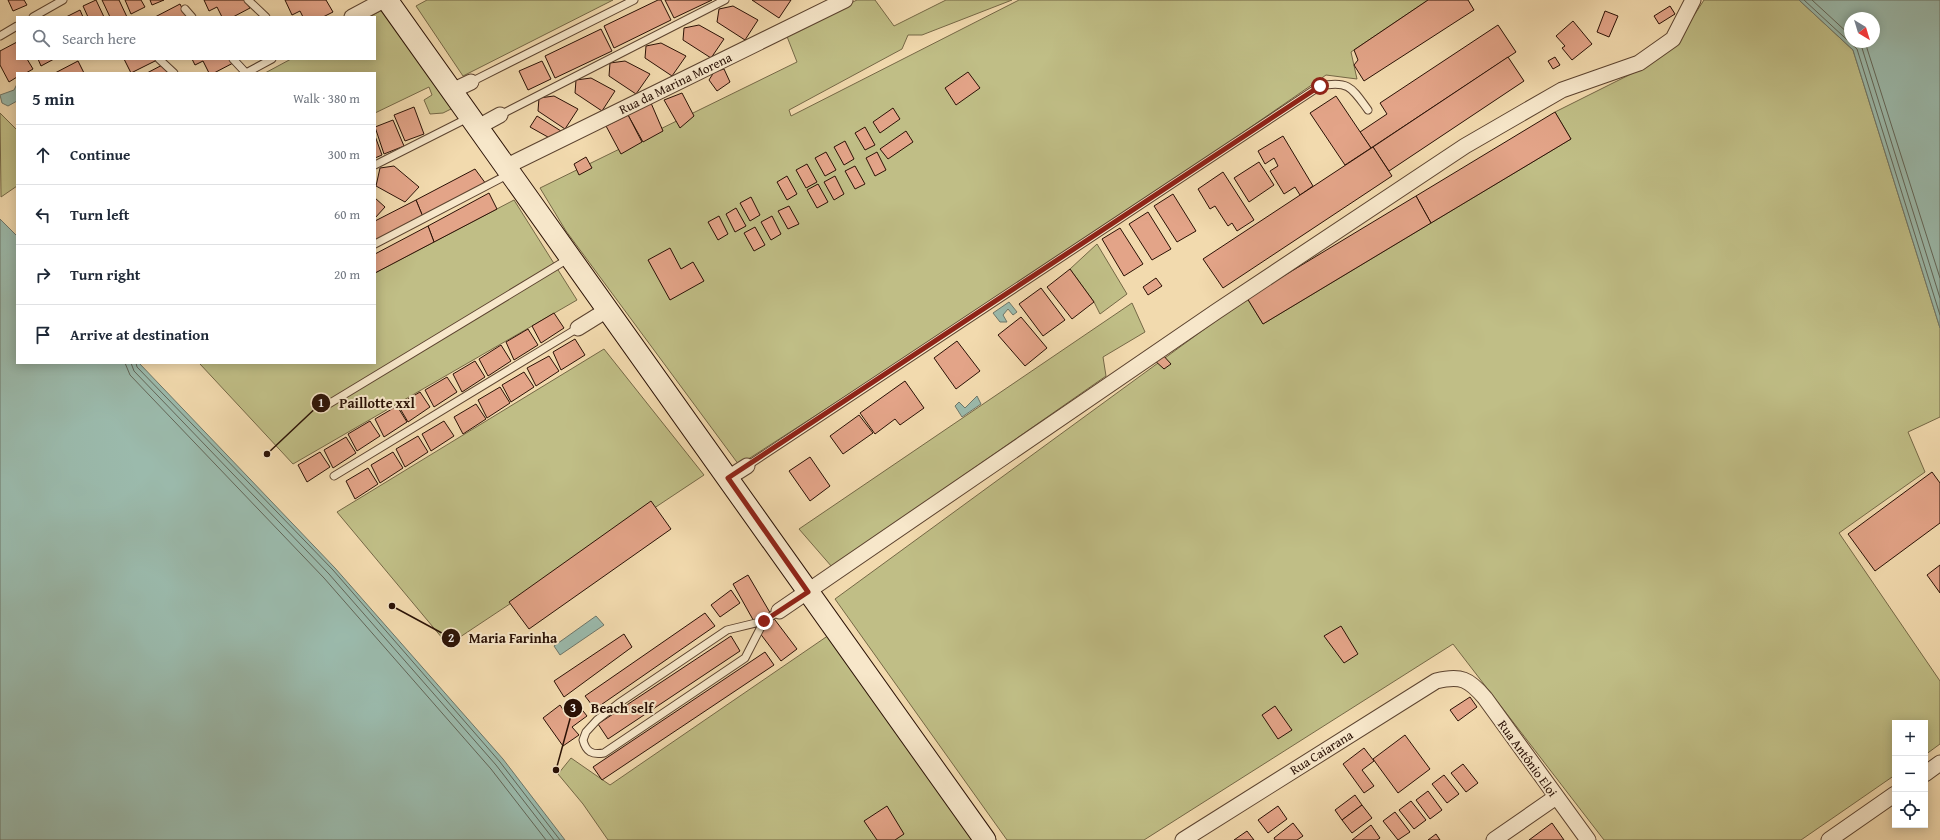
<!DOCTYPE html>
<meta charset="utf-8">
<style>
:root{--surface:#fff;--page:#f6f6f7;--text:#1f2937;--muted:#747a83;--line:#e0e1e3}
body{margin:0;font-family:"Gentium Book Plus",serif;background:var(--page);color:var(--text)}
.controls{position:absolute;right:12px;bottom:12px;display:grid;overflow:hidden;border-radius:0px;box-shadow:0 2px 10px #0003}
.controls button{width:36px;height:36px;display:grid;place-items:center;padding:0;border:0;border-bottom:1px solid var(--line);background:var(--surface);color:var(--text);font:20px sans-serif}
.compass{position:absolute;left:1844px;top:12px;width:36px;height:36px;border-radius:50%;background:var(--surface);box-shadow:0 2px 10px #0003;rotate:142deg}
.stop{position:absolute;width:12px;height:12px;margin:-9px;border:3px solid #8f2418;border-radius:50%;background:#fff}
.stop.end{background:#8f2418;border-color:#fff;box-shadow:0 1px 4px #0008}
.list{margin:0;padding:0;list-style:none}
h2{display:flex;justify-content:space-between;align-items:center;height:52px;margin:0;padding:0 16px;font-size:17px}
h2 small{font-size:13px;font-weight:400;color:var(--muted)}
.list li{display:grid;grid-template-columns:26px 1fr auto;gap:12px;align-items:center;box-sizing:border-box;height:60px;padding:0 16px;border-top:1px solid var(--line)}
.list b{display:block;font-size:15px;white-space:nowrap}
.list em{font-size:13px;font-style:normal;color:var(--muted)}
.icon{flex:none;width:22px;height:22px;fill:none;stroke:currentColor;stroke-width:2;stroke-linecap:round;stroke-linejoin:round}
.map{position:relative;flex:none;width:1940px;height:840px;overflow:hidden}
.search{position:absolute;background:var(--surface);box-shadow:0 2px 10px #0003;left:16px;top:16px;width:360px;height:44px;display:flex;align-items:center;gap:10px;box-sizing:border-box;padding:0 14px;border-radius:0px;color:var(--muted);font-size:15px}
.panel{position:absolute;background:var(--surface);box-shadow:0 2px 10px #0003;left:16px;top:72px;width:360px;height:292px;border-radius:0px}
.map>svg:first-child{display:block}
</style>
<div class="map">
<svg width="1940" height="840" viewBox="0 0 1940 840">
<rect width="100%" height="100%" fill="#f2daae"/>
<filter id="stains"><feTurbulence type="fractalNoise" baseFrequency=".005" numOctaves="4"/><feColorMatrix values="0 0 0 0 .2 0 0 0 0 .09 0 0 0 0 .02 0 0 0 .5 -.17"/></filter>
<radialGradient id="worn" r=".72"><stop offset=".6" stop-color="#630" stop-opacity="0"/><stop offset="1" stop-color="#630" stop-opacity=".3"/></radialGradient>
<g fill="#c0be86" stroke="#756846">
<polygon points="427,0 613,0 463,76 416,6"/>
<polygon points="857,0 875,0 894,26 946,0 1012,0 922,35 908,35 902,49 789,110 791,116 1019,0 1428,0 1351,52 1357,79 1326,75 1092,237 739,465 566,231 540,188 797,62 786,34"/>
<polygon points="1704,0 1799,0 1853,50 1940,328 1940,417 1908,432 1925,472 1839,533 1940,681 1940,744 1925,755 1925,723 1895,723 1895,775 1801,840 1604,840 1453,644 1144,840 1007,840 835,599 1247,298 1263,324 1571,139 1555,112 1641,69 1678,40"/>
<polygon points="382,10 455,107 443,113 430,114 424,100 432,95 429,87 375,113 375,73 265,73 291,59 375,59 375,17 369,17"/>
<polygon points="0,113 17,130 17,186 1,197"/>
<polygon points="514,200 577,300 293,464 200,364 202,363 375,363 375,273"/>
<polygon points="1097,244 1127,294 1100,314 1094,302 1070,269"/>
<polygon points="1132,303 1145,332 1103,357 1106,376 832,567 799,529"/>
<polygon points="604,349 704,475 448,645 337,512"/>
<polygon points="829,635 973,840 608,840 583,804 558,774 571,758 610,785"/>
</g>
<g fill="#9bbaac" stroke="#6e7669" fill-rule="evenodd">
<path d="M 1799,0 L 1940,0 L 1940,328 L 1853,50 ZM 1850,18 L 1874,18 L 1874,42 L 1850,42 Z"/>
<polygon points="17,84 17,101 8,106 2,103 0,95 14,90"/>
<polygon points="0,219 17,236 17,363 139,363 335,568 503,759 565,840 0,840"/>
<polygon points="1009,302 1017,312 1013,315 1008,309 1003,315 1007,322 1000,322 993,313"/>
<polygon points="977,396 981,404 962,417 955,406 959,402 965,408"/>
<polygon points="596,616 604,625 560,655 554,646"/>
</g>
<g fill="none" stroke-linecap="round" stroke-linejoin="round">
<g stroke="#626658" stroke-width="1">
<polyline points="1804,0 1857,49 1940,315"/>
<polyline points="1812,0 1850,35"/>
<polyline points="1857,42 1862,48 1940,298"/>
<polyline points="1865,42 1940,278"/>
<polyline points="125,363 130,375 324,578 491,769 546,840"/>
<polyline points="131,363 134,371 329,574 496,765 554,840"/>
<polyline points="136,363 137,367 333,570 500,762 560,840"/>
</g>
</g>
<g fill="#e3a488" stroke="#2a1105">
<polygon points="8,0 24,0 27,5 13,11"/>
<polygon points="96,0 104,17 88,17 83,6"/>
<polygon points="102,0 119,0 127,17 110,17"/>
<polygon points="125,0 141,0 145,7 131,14"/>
<polygon points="150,0 164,0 152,5"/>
<polygon points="204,0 245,0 250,8 233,17 222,17 217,7 209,11"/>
<polygon points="285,0 326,0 333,12 323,17 303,17 300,11 292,15"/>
<polygon points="658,0 661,0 671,20 614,48 604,26"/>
<polygon points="665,0 712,0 674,18"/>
<polygon points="752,0 791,0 779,18"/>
<polygon points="1428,0 1468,0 1474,10 1364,81 1354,65 1358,60 1354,50"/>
<polygon points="180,4 186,16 193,13 195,17 155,17"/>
<polygon points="733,6 758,20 745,40 717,22 719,9"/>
<polygon points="1670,6 1675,14 1659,24 1654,16"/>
<polygon points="80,10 83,17 66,17"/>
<polygon points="1605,11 1618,16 1609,37 1597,32"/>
<polygon points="1573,21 1592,44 1572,60 1562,48 1565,46 1556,36"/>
<polygon points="699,25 724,39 711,58 683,40 684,28"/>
<polygon points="1498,25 1516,52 1371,148 1360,132 1387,114 1380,103"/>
<polygon points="601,29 612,51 555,78 545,56"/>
<polygon points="17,42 17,59 27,59 33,69 26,73 17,73 17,77 9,82 0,65 0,51"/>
<polygon points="661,43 686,56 672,76 645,58 646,46"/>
<polygon points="1508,57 1524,81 1389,171 1373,147"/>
<polygon points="1555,57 1560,65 1553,69 1548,61"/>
<polygon points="38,59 54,59 41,66"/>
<polygon points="124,59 156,59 157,60 131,73"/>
<polygon points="192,59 234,59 235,62 214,73 209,73 203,61 195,65"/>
<polygon points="78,61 84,73 55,73"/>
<polygon points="542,61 551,79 528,90 519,71"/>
<polygon points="625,61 650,74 636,94 609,76 610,63"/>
<polygon points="166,63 171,73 147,73"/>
<polygon points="724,69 730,82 717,91 709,80 714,72"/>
<polygon points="968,72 980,88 956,105 945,88"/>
<polygon points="591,78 615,91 602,111 575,93 576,80"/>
<polygon points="682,93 694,116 680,128 664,100"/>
<polygon points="554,96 578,109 565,129 538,111 539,98"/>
<polygon points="1336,96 1371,148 1345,165 1310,113"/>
<polygon points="651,103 663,131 643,142 628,115"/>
<polygon points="414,107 424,134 405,141 394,115"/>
<polygon points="893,108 900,119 880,133 873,122"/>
<polygon points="1555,112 1571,139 1431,223 1416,196"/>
<polygon points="628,115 642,142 621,154 606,126"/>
<polygon points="537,116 561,131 555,141 530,127"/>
<polygon points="393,120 404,146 384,154 375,127"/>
<polygon points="865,127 875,145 865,150 855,133"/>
<polygon points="906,131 913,142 888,159 880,149"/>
<polygon points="375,136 382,155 375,158"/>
<polygon points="1283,136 1313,186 1300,195 1295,187 1284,194 1270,171 1278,166 1274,158 1265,164 1258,151"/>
<polygon points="845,141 854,159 844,165 834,147"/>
<polygon points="1373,147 1392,176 1223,288 1203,259"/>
<polygon points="826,152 836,170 825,176 815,158"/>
<polygon points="877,152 886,170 875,176 866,158"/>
<polygon points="586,157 592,168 579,175 574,164"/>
<polygon points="1259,162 1274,185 1249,202 1234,178"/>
<polygon points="807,164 817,182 806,188 796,170"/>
<polygon points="394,166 419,187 405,202 376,186 380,168"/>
<polygon points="855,166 865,184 855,189 845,171"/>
<polygon points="475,169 486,184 423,217 416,200"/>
<polygon points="1223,172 1254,220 1237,231 1232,223 1228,226 1215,206 1210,209 1198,189"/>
<polygon points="787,176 797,194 787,200 777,182"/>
<polygon points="835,176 844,194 834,200 824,182"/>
<polygon points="818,184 828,202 817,208 807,190"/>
<polygon points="489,193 497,209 434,242 428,226"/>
<polygon points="1173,194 1196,231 1177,242 1154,206"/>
<polygon points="1416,196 1431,223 1263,324 1247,298"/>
<polygon points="751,197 760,215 750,221 740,203"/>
<polygon points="375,198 385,207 375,218"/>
<polygon points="416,200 423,217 375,242 375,221"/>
<polygon points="789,206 799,224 788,229 778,211"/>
<polygon points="736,208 746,226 735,232 726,214"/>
<polygon points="1148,212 1171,249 1152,260 1129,224"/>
<polygon points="719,216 728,234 718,240 708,222"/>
<polygon points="772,216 781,234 771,240 761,222"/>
<polygon points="428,226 434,242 375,273 375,254"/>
<polygon points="755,227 765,245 754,251 744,233"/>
<polygon points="1120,228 1143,264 1124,276 1102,239"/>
<polygon points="670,248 681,269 693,262 704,281 670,300 648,260"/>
<polygon points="1070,269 1094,302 1072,319 1047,287"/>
<polygon points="1156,278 1162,286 1148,295 1143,287"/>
<polygon points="1041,288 1065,320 1043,336 1019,304"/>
<polygon points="554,313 564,328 541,343 532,326"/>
<polygon points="1021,317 1047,348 1025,366 998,335"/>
<polygon points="528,329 538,345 514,360 506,342"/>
<polygon points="575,339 585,355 561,370 553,352"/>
<polygon points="957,341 980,371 956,389 934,358"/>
<polygon points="501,345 511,361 488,376 479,359"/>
<polygon points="1162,354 1171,364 1164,369 1153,359"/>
<polygon points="549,356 559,371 536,386 527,368"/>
<polygon points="475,361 485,377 462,392 453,374"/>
<polygon points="524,372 534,387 511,402 502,385"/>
<polygon points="447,377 457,392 434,407 425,390"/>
<polygon points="905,381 924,408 900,425 895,419 875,434 860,413"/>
<polygon points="500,387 510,403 487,418 478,400"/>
<polygon points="420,392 430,407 408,422 398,405"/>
<polygon points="476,404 486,419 463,434 454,417"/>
<polygon points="397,406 407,422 384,437 375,419"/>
<polygon points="859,415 873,433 843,454 830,436"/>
<polygon points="370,421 380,436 357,451 348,434"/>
<polygon points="444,421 454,436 431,451 422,434"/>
<polygon points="418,436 428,452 405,467 396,449"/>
<polygon points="346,437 356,453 333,468 324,450"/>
<polygon points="320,452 330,467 307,482 298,465"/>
<polygon points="393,452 403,468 380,483 371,465"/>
<polygon points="810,457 830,486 810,501 789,471"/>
<polygon points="368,468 378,484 355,499 346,481"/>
<polygon points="1932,472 1940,483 1940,523 1875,571 1848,534"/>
<polygon points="651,501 671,529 529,629 509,602"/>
<polygon points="1940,565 1940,593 1927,575"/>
<polygon points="748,575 772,616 756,625 733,584"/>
<polygon points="731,590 740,603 720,617 711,605"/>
<polygon points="705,613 715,626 595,709 585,696"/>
<polygon points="772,616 797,649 781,661 756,628"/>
<polygon points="1341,626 1358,654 1344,663 1324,636"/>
<polygon points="624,634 632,647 564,697 554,681"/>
<polygon points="731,636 740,651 608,739 598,724"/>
<polygon points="765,652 774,665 602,780 593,767"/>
<polygon points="1470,697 1477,707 1458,721 1450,710"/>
<polygon points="576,702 587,716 572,727 579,735 563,746 543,718 560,705 564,711"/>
<polygon points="1275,706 1292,730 1278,739 1262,715"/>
<polygon points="1405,735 1430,769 1398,793 1373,759"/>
<polygon points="1364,748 1374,761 1362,770 1374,786 1364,793 1343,764"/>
<polygon points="1463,764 1478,783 1466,792 1451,773"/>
<polygon points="1444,775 1459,794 1447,803 1432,784"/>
<polygon points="1428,791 1442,810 1430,819 1416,800"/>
<polygon points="1355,795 1362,805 1342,820 1335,810"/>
<polygon points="1411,801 1426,820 1414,829 1399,810"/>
<polygon points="1362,805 1372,818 1352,833 1342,820"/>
<polygon points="887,806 904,834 895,840 877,840 864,821"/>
<polygon points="1278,806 1287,819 1268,833 1258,820"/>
<polygon points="1395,812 1410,832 1398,840 1383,821"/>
<polygon points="1293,823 1303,836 1297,840 1275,840 1274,838"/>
<polygon points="1552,823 1564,840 1529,840"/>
<polygon points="1371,825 1380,838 1377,840 1352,840"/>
<polygon points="1247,831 1254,840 1234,840"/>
<polygon points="1436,834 1440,840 1428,840"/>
</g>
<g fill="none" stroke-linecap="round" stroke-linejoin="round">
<g stroke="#5c432f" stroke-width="9">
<g id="service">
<polyline points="248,0 266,17"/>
<polyline points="185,9 192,17"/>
<polyline points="33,17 63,0"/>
<polyline points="0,36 17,26"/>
<polyline points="159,59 174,73"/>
<polyline points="233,59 246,73"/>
<polyline points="246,73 272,59"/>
<polyline points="471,82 634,0"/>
<polyline points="500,115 725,0"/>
<polyline points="375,165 468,118"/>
<polyline points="375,244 509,174"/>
<polyline points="327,405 568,259"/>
<path d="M 747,466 L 1320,86 C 1349,80 1352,88 1368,110"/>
<polyline points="334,476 578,328"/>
<path d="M 764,621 L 745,658 L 604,753 C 592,755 586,752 583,740 L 586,732 L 597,720 L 619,703 L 727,630 L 764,621 L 779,611"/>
</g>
</g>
<g stroke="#5c432f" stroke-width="17">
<g id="minor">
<polyline points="352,17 384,0"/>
<polyline points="452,91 471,82"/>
<polyline points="478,127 500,115"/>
<polyline points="505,167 845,0"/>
<polyline points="578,328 607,310"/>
<polyline points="728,478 747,466"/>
<polyline points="779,611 1217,311 1465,146 1562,90 1639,63 1673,39 1693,0"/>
<polyline points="1925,774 1940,763"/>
<path d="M 1183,840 L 1436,681 C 1461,675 1469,679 1485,698 L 1588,840"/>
<polyline points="1494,840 1556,797"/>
<polyline points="1829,840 1895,794"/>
</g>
</g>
<g stroke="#2a1105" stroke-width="23">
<polyline id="secondary" points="387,0 985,840"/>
</g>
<use href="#service" stroke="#f7e7ca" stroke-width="7"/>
<use href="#minor" stroke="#f7e7ca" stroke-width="15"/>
<use href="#secondary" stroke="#f7e7ca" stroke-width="21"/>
</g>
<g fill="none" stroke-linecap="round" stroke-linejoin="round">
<polyline stroke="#8f2418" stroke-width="5" points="764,621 808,592 728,478 1320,86"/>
</g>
<g text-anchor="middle" stroke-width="4" stroke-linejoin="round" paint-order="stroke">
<g font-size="13" fill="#2a1105" stroke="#f7e7ca">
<text transform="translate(675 83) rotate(-26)" y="5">Rua da Marina Morena</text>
<text transform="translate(1321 752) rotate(-32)" y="5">Rua Caiarana</text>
<text transform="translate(1528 758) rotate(54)" y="5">Rua Antônio Eloi</text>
</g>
</g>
<path fill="none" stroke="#2a1105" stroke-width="1.5" d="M267 454L321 403M392 606L451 638M556 770L573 708"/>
<g fill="#2a1105" stroke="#f7e7ca" stroke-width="1.5">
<circle cx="267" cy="454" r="4"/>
<circle cx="392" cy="606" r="4"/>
<circle cx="556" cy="770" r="4"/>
<circle cx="321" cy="403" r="10"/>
<circle cx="451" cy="638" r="10"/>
<circle cx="573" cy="708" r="10"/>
</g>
<g font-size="12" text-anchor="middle" font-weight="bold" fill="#fff">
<text x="321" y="407">1</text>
<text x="451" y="642">2</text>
<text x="573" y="712">3</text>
</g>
<g font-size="14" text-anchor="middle" font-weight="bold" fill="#2a1105" stroke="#f7e7ca" stroke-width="4" stroke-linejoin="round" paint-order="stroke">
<text x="377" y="408">Paillotte xxl</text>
<text x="513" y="643">Maria Farinha</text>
<text x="622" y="713">Beach self</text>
</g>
<rect width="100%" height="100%" filter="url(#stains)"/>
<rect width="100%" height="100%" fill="url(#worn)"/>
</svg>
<div class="controls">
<button>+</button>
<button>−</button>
<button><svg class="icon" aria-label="locate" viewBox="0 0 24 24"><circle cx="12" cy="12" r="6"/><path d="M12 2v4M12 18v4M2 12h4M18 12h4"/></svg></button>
</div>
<svg class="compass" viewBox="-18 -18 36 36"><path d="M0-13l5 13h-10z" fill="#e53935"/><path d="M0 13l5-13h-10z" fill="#747a83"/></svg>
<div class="stop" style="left:1320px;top:86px"></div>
<div class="stop end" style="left:764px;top:621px"></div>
<div class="search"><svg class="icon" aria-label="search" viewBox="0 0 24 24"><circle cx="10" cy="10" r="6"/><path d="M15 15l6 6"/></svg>Search here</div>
<section class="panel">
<h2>5 min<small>Walk · 380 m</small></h2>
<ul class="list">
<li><svg class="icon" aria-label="ahead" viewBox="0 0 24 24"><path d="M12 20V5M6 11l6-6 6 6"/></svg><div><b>Continue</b></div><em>300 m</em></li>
<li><svg class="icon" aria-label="left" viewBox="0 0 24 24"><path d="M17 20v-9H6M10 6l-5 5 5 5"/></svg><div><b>Turn left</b></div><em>60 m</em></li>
<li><svg class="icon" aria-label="right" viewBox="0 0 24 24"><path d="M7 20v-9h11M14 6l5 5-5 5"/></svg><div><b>Turn right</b></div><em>20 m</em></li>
<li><svg class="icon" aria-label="arrive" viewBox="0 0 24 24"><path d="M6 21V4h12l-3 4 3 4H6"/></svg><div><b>Arrive at destination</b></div></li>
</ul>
</section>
</div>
